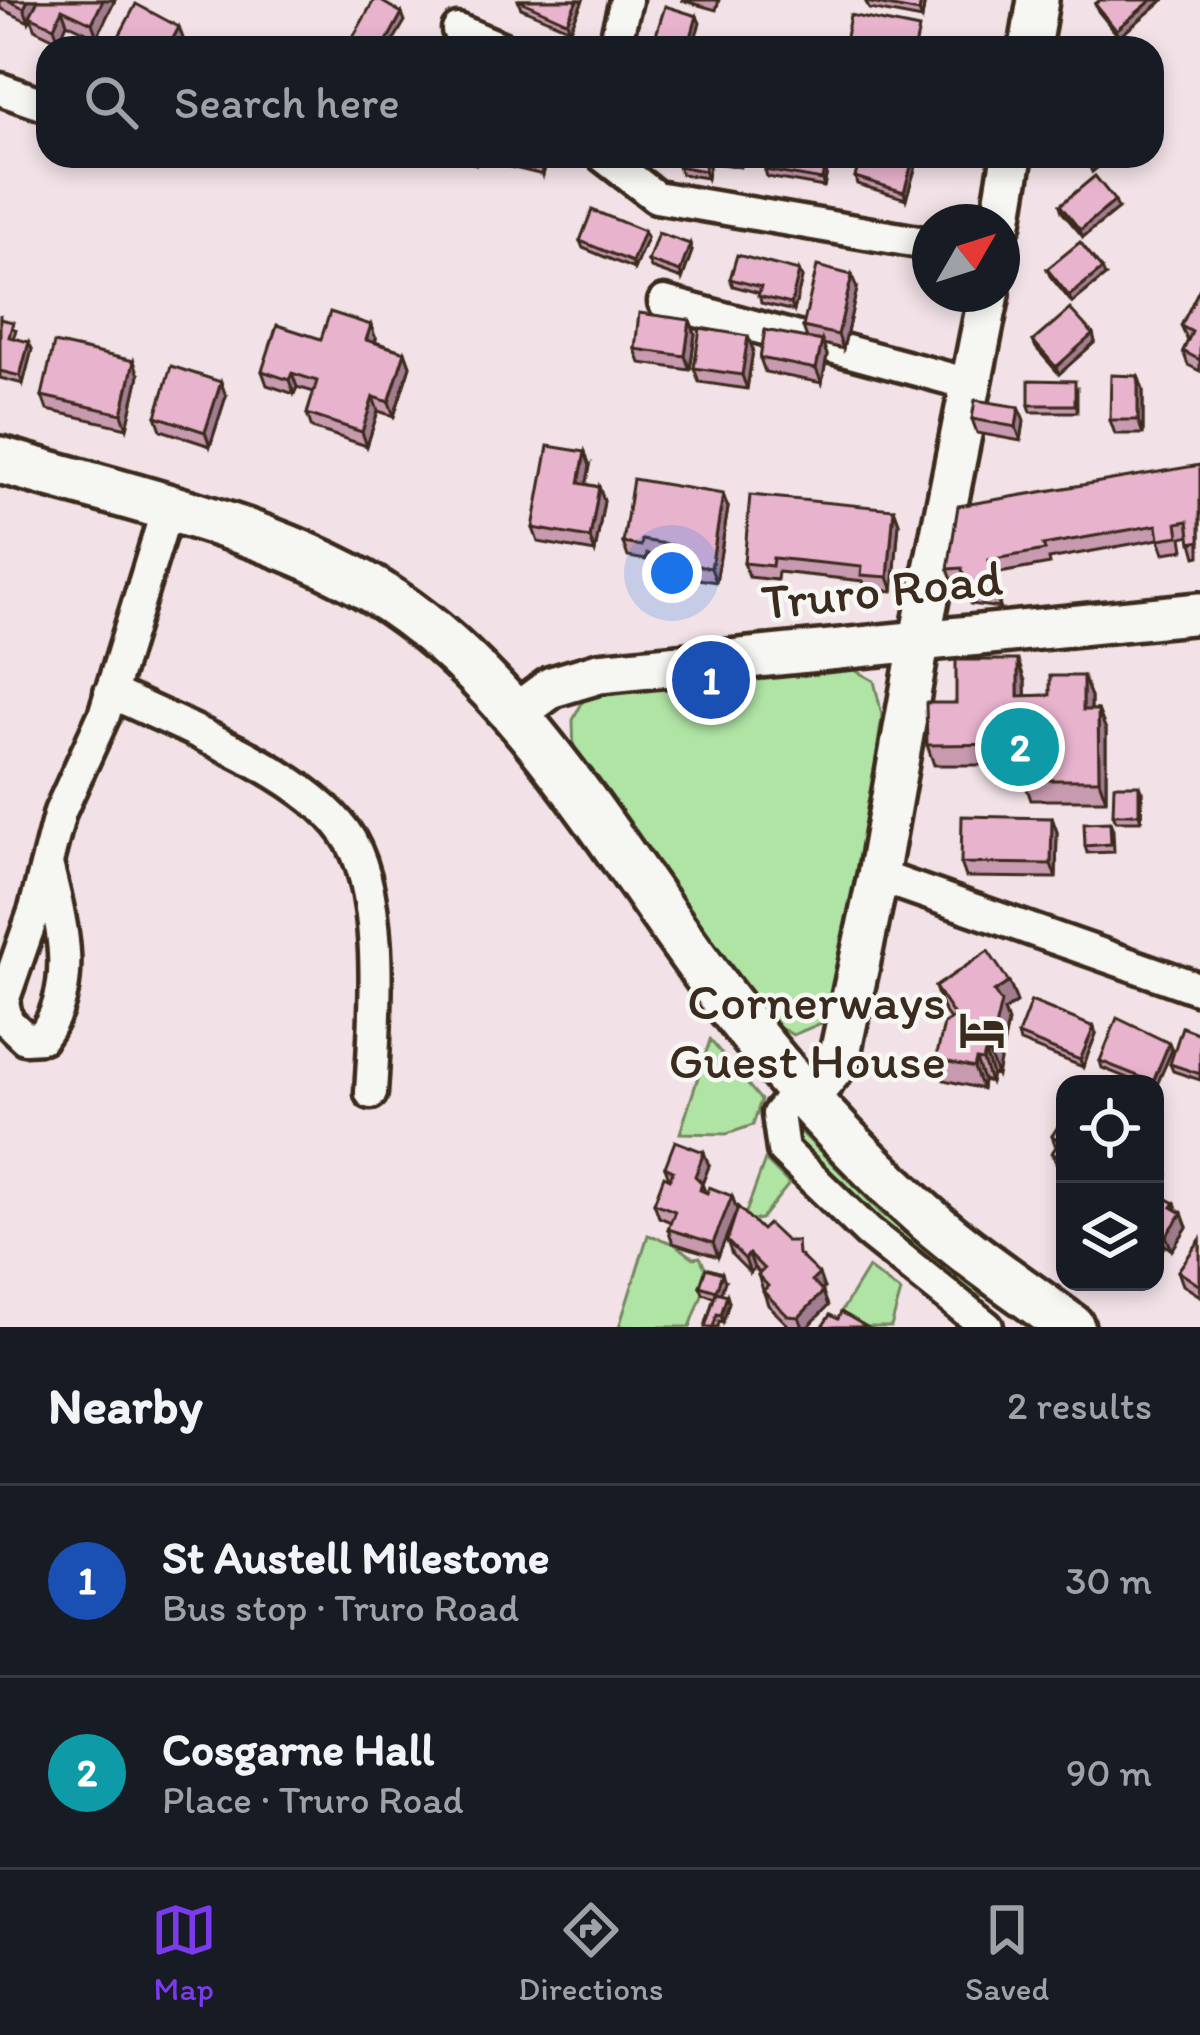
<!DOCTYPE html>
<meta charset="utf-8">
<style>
:root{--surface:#171b24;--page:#242831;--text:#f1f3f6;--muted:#9ea1a6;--line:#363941;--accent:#7c3aed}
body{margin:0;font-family:Itim,sans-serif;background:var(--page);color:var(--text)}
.controls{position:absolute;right:36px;bottom:36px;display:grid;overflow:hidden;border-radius:24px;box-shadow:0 6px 18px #0003}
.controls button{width:108px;height:108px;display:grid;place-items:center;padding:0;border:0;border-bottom:3px solid var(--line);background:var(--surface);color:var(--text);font:60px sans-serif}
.compass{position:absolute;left:912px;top:204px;width:108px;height:108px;border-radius:50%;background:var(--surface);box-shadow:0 6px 18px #0003;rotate:51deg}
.you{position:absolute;left:672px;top:573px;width:42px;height:42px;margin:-30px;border:9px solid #fff;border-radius:50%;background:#1a73e8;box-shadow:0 0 0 18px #1a73e833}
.badge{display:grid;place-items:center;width:78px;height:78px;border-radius:50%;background:var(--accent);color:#fff;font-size:39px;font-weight:700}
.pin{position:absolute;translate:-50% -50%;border:6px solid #fff;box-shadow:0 3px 12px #0006}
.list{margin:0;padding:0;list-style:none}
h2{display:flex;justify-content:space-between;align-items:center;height:156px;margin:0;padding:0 48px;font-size:51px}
h2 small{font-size:39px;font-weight:400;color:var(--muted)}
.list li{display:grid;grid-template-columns:78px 1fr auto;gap:36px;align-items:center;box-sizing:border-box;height:192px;padding:0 48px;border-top:3px solid var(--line)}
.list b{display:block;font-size:45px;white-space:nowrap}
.list p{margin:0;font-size:39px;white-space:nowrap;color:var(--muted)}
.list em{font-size:39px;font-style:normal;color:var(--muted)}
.icon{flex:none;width:66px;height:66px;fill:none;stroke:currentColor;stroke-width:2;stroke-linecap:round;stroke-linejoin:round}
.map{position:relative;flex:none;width:1200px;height:1327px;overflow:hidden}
.search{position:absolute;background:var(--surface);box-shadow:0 6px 18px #0003;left:36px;right:36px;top:36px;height:132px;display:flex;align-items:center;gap:30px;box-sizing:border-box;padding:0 42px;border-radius:36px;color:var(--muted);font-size:45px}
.sheet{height:540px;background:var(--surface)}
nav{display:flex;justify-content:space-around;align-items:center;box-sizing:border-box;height:168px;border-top:3px solid var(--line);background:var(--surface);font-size:33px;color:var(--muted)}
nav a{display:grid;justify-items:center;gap:6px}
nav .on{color:var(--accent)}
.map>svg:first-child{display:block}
</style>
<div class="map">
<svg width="1200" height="1327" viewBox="0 0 1200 1327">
<rect width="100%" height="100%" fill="#f2e2e7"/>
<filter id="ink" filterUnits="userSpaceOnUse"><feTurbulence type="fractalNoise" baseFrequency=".00833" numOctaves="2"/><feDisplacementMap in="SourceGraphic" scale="24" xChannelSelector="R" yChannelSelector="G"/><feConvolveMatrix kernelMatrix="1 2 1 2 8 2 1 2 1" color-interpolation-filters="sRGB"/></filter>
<g filter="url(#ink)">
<g fill="#b0e4a5" stroke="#768762" stroke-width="3">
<polygon points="847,666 874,681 882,715 843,1005 824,1022 793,1035 772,1023 627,822 574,757 573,720 585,697"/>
<polygon points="710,1040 761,1100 753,1125 727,1134 680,1133"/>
<path d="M 795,1126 L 880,1212 L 983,1295 C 944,1295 829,1177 795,1146 Z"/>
<polygon points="765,1160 789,1184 761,1219 743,1221"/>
<polygon points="648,1235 673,1243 694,1258 700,1257 709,1276 690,1327 619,1327"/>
<polygon points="868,1268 901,1292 891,1327 866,1327 841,1312"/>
</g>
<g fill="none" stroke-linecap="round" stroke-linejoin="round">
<g stroke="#3b2a1e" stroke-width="39">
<g id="minor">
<polyline points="458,30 501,48"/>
<polyline points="614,48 626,0"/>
<polyline points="0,89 48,106"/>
<polyline points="603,156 656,197 930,244"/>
<polyline points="664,302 973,385"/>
<path d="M 110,692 C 178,725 302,771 345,832 C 387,889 375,1024 371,1093"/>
<path d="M 47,864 C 61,921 80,985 42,1037 L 25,1038 L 7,1021 L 3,1001 L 35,909 L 60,812 L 104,715 L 167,509"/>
<polyline points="878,876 1200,989"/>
<polyline points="798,1090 778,1114 783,1150 868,1232 987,1327"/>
</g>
</g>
<g stroke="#3b2a1e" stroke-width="48">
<g id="major">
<polyline points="1030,48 1038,0"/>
<polyline points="1001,222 1012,156"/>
<polyline points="514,715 552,687 599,673 1200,613"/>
<polyline points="808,1099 838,1063 878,876 919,644 989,294"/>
</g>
</g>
<g stroke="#3b2a1e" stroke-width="54">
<path id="highway" d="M 0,460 C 122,496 288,531 392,602 C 529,694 624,867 723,997 C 779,1071 844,1142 912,1205 C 960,1250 1019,1288 1071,1327"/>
</g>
<use href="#minor" stroke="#f6f6f2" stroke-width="30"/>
<use href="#major" stroke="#f6f6f2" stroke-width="39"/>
<use href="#highway" stroke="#f6f6f2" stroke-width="45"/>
</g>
<g fill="#c89ab0" stroke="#3b2a1e" stroke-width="3">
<polygon points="0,0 115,0 97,37 67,23 59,41 36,30 31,18 29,22 0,8"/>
<polygon points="518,0 583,0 570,29 521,8"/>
<polygon points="681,0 719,0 716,10"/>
<polygon points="925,0 922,19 869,9 866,2"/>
<polygon points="1163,0 1119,37 1098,11 1095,4"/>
<polygon points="455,156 479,156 476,164"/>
<polygon points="548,156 543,175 510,167 508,160"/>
<polygon points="680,156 742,156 740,167 710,162 707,178 681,174 678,166"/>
<polygon points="830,156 824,187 767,177 765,170"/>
<polygon points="919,156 906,199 857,184 855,177 885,160"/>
<polygon points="1060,205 1118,209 1083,237 1062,212"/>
<polygon points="647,238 634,269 583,248 580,241"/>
<polygon points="692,251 682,279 651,268 648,261"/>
<polygon points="1047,269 1105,276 1072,303 1050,276"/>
<polygon points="799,271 802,278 794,311 761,303 759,293 733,286 730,279"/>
<polygon points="1200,288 1200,371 1188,365 1183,351 1188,341 1181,326"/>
<polygon points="857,289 843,349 823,344 827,355 822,383 765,372 760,358 807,338 803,327"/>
<polygon points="0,314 0,319 16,330 13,338 32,349 23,384 0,378"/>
<polygon points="695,334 690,370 640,363 635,349"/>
<polygon points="1093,334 1095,342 1059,374 1036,348 1033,341"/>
<polygon points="321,339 376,339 375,342 405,352 410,366 394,416 378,411 367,446 312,428 307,414 314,392 297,387 294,394 267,385 262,371"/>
<polygon points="753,350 747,389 699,382 694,368"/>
<polygon points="139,375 127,428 47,410 42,396"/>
<polygon points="1138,376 1143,390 1143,434 1115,434 1110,420"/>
<polygon points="1077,388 1077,412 1031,412 1029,405"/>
<polygon points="226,396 210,446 161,430 156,416"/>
<polygon points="1019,407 1024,421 1021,441 977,433 972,419"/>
<polygon points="1200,465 1200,556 1196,557 1190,535 1182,537 1184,550 1164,553 1159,539 1049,559 1050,564 994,574 1000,608 970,604 964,582 953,583 948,569"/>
<polygon points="590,466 586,484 599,487 604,501 595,552 538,542 533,528"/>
<polygon points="728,508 716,582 681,576 676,559 647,554 646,560 628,557 623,543"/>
<polygon points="894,509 899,523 893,591 866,589 863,581 778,572 777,580 749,577 744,563"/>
<polygon points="1083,676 1091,697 1091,710 1098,710 1106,730 1106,800 1031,800 1024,780 1024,765 934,765 927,745 956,703 1025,681 1025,696 1050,695"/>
<polygon points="1142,792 1141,821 1116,821 1113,814"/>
<polygon points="1052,818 1057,832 1056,878 966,877 961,863"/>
<polygon points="1110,822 1113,829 1114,852 1087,853 1085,846"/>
<polygon points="1009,982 1017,1002 1004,1011 1008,1022 997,1075 992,1074 990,1082 983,1080 982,1089 944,1080 936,1059 950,1020 942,1007 935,987"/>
<polygon points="1096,1034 1083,1067 1020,1042 1018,1035"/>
<polygon points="1200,1034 1200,1080 1173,1071 1170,1064"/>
<polygon points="1169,1043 1172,1050 1155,1089 1155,1084 1142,1084 1102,1068 1100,1061"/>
<polygon points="1065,1117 1065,1172 1058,1167 1052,1153 1056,1147 1052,1136"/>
<polygon points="709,1166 702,1184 705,1192 732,1196 737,1210 718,1257 673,1243 668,1229 671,1222 659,1217 654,1203 669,1178 665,1167"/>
<polygon points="1155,1192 1178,1211 1187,1227 1172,1250 1165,1245 1160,1253 1155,1249"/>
<polygon points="762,1230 802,1257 824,1288 822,1291 828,1306 808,1327 790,1327 768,1305 758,1275 760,1273 754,1268 750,1273 732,1255 727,1241"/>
<polygon points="1200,1240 1200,1296 1183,1285 1178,1271"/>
<polygon points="725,1281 720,1293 729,1302 723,1322 719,1321 718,1327 705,1327 714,1297 703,1293 700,1286"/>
</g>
<g fill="#a27d90" stroke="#3b2a1e" stroke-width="3">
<polygon points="28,0 39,0 29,22 24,8"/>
<polygon points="103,0 115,0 97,37 92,23"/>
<polygon points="577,0 583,0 570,29 567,22"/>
<polygon points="921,0 925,0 922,19 919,12"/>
<polygon points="1152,0 1163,0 1119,37 1116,30"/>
<polygon points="62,9 67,23 59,41 54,27"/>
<polygon points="402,13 405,21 389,48 383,48"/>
<polygon points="697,16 700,23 692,48 688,48"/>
<polygon points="179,27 184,41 180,48 168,48"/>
<polygon points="544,156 548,156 543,175 541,168"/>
<polygon points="707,156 710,162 707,178 704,171"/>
<polygon points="826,156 830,156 824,187 822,180"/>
<polygon points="914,156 919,156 906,199 904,192"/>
<polygon points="1101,156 1112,156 1092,172 1089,165"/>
<polygon points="1115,201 1118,209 1083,237 1080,230"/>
<polygon points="644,231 647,238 634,269 632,262"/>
<polygon points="690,244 692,251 682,279 680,272"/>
<polygon points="1102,269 1105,276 1072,303 1069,296"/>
<polygon points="799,271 802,278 794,311 791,304"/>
<polygon points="852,275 857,289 843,349 838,335"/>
<polygon points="690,320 695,334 690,370 685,356"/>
<polygon points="371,325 376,339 372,354 366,340"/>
<polygon points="1093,334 1095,342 1059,374 1056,367"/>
<polygon points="748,336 753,350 747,389 742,375"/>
<polygon points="822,341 827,355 822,383 816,369"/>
<polygon points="29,342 32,349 23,384 20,376"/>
<polygon points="405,352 410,366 394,416 389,402"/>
<polygon points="134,361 139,375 127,428 122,414"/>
<polygon points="292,373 297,387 294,394 289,380"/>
<polygon points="1138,376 1143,390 1143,434 1138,420"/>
<polygon points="221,382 226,396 210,446 205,432"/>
<polygon points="373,397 378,411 367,446 362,432"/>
<polygon points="1019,407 1024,421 1021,441 1016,427"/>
<polygon points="585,452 590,466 584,497 579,483"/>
<polygon points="599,487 604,501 595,552 590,538"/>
<polygon points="723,494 728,508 716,582 711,568"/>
<polygon points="894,509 899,523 893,591 888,577"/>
<polygon points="989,560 994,574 1000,608 995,594"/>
<polygon points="1018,660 1025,681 1026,716 1018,696"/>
<polygon points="1083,676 1091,697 1091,730 1083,710"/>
<polygon points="1098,710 1106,730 1106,800 1099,780"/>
<polygon points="1139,785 1142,792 1141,821 1139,814"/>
<polygon points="1052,818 1057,832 1056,878 1051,864"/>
<polygon points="1009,982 1017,1002 1004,1011 1008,1022 997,1075 989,1054 994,992"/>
<polygon points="1094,1027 1096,1034 1083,1067 1080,1060"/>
<polygon points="1169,1043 1172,1050 1155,1089 1155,1084 1153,1082"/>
<polygon points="985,1053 992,1074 990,1082 983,1061"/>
<polygon points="976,1060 983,1080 982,1089 974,1068"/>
<polygon points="704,1152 709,1166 702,1184 707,1197 705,1204 695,1176"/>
<polygon points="1166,1167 1168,1175 1157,1191 1155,1184"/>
<polygon points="732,1196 737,1210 718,1257 713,1243"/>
<polygon points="1175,1203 1180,1216 1182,1213 1187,1227 1172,1250 1166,1236 1172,1207"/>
<polygon points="1160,1231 1165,1245 1160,1253 1155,1239"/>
<polygon points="749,1254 754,1268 750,1273 745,1259"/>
<polygon points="722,1273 725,1281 719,1299 716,1291"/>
<polygon points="819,1274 824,1288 817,1295 812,1281"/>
<polygon points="823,1292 828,1306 808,1327 803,1327 799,1317"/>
<polygon points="727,1295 729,1302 723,1322 721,1315"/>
</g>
<g fill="#e8b3cd" stroke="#3b2a1e" stroke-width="3">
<polygon points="7,0 28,0 24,8"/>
<polygon points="38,0 103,0 92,23 62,9 54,27 30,16"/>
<polygon points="374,0 379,0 402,13 383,48 347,48"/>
<polygon points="518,0 577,0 567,22"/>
<polygon points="866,0 921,0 919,12 866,2"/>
<polygon points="1100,0 1152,0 1116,30 1095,4"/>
<polygon points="136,4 179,27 168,48 127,48 116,42"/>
<polygon points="665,6 697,16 688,48 652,48"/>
<polygon points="850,15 919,29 915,48 844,48"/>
<polygon points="509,156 544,156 541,168 508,160"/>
<polygon points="680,156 707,156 704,171 678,166"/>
<polygon points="711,156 738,156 738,160"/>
<polygon points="767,156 826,156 822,180 765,170"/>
<polygon points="861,156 873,156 885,160 886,156 914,156 904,192 855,177"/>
<polygon points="1081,156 1101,156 1089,165"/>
<polygon points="1095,176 1115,201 1080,230 1060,205"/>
<polygon points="592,210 644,231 632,262 580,241"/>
<polygon points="658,233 690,244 680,272 648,261"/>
<polygon points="1080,242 1102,269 1069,296 1047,269"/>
<polygon points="737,255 799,271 791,304 758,296 761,287 730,279"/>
<polygon points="817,266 852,275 838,335 803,327"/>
<polygon points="1200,288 1200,360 1183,351 1192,332 1181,326"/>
<polygon points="1070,309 1093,334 1056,367 1033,341"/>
<polygon points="330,312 371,325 366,340 405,352 389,402 373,397 362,432 307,414 317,381 292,373 289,380 262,371 277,325 321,339"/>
<polygon points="639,313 690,320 685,356 635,349"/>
<polygon points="0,319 13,322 9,337 29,342 20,376 0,371"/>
<polygon points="700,328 748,336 742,375 694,368"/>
<polygon points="765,330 822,341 816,369 760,358"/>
<polygon points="54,343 134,361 122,414 42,396"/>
<polygon points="171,366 221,382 205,432 156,416"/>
<polygon points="1111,375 1138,376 1138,420 1110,420"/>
<polygon points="1029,380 1075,381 1075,405 1029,405"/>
<polygon points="975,400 1019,407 1016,427 972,419"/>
<polygon points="548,446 585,452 579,483 599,487 590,538 533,528"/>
<polygon points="1200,465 1200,541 1191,543 1188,521 1177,523 1179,536 1159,539 1157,525 1043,545 1045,550 989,560 995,594 965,590 962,568 948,569 958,506"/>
<polygon points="633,479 723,494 711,568 676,562 678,546 642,540 641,546 623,543"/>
<polygon points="750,495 894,509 888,577 861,575 862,567 773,558 772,566 744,563"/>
<polygon points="956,660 1018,660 1018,696 1050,695 1050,676 1083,676 1083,710 1098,710 1099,780 1024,780 1024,744 927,745 926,703 956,703"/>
<polygon points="1114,785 1139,785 1139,814 1113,814"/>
<polygon points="962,816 1052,818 1051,864 961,863"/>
<polygon points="1110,822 1111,844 1085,846 1084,823"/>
<polygon points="988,951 1009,982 994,992 1001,1002 989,1054 985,1053 983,1061 976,1060 974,1068 936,1059 944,1024 955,1017 935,987"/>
<polygon points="1031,1001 1094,1027 1080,1060 1018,1035"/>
<polygon points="1117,1018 1169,1043 1153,1082 1100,1061"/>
<polygon points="1182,1027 1200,1034 1200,1074 1170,1064"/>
<polygon points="1064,1117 1065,1117 1065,1161 1052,1153 1060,1141 1052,1136"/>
<polygon points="675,1141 704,1152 695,1176 702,1183 700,1190 707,1193 709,1187 732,1196 713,1243 668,1229 675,1211 654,1203 664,1176 670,1179 673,1171 665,1167"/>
<polygon points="1155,1160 1166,1167 1155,1184"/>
<polygon points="1155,1192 1175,1203 1172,1207 1182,1213 1166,1236 1160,1231 1155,1238"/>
<polygon points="738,1207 762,1230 768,1224 786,1241 797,1241 798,1254 819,1274 812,1281 823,1292 799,1317 788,1316 763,1291 768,1286 758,1275 764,1269 749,1254 745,1259 727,1241"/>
<polygon points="1200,1240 1200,1286 1178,1271"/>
<polygon points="706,1268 722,1273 716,1291 700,1286"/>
<polygon points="716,1292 727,1295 721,1315 717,1314 713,1327 705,1327"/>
<polygon points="841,1312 867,1327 822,1327 830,1315 838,1319"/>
</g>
</g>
<defs>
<g id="hotel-bare" transform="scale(3.6)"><path d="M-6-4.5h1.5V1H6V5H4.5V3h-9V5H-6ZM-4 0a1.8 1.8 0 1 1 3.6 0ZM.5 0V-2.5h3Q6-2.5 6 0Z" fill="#3b2a1e" stroke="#f6f6f2" stroke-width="2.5" paint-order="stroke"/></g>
</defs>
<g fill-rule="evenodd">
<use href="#hotel-bare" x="982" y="1030"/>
</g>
<g text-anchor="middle" stroke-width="9" stroke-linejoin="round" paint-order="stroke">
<g font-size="51" fill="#3b2a1e" stroke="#f6f6f2">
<text transform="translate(882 589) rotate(-6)" y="18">Truro Road</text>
</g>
<g font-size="51" fill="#3b2a1e" stroke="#f6f6f2" text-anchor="end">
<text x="946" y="1019">Cornerways<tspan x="946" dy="59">Guest House</tspan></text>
</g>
</g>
</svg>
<div class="controls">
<button><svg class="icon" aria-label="locate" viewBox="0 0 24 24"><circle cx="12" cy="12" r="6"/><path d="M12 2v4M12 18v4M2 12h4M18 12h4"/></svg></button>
<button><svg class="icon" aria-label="layers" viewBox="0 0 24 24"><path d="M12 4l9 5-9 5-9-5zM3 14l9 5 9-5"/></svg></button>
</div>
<svg class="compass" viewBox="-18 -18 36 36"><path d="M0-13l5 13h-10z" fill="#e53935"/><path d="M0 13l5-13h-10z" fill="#9ea1a6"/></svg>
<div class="you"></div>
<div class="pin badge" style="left:711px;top:680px;background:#1a4fb4">1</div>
<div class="pin badge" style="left:1020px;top:747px;background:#0f9aa8">2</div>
<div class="search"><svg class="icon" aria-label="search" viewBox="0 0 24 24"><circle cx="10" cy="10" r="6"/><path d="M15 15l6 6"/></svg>Search here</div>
</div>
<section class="sheet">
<h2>Nearby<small>2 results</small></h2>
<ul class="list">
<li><span class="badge" style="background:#1a4fb4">1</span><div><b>St Austell Milestone</b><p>Bus stop · Truro Road</p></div><em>30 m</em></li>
<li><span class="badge" style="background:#0f9aa8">2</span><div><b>Cosgarne Hall</b><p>Place · Truro Road</p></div><em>90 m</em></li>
</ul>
</section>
<nav>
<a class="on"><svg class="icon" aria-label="map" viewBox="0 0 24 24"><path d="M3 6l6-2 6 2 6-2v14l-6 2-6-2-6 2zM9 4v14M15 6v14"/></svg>Map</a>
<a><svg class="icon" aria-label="directions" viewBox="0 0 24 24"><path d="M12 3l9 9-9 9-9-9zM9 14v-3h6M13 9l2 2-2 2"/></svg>Directions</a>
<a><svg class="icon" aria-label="saved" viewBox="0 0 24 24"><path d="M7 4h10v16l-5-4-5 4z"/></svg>Saved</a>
</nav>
